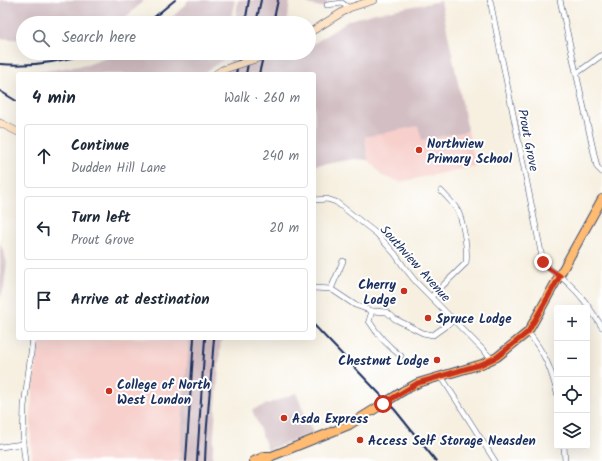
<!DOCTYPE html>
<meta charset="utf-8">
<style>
:root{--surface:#fff;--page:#f2f2f3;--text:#1f2937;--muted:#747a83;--line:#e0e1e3}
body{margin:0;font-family:Kalam,sans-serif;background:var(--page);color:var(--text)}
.controls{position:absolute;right:12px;bottom:12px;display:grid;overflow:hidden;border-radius:4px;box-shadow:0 4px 16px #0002}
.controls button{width:36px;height:36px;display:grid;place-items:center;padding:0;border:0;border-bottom:1px solid var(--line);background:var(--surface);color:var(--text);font:20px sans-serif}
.stop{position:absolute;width:12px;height:12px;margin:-9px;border:3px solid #c8321e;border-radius:50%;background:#fff}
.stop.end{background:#c8321e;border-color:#fff;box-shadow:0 1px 4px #0008}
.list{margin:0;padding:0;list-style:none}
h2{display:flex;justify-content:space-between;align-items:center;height:52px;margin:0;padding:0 16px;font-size:17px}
h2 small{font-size:13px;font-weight:400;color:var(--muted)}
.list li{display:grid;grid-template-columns:26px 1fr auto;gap:12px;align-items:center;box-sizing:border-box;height:64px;margin:0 8px 8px;padding:0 8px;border:1px solid var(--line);border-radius:4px}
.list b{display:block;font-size:15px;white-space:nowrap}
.list p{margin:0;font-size:13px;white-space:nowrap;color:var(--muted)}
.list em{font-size:13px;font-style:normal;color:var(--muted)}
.icon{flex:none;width:22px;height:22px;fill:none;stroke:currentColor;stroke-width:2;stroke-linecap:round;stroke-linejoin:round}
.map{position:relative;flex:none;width:602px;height:461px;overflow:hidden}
.search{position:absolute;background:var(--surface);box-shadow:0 4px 16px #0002;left:16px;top:16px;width:300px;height:44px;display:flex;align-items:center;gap:10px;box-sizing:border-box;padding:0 14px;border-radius:22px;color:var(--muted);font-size:15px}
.panel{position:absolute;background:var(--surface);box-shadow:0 4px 16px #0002;left:16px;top:72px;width:300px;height:268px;border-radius:4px}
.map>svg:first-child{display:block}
</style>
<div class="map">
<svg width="602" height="461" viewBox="0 0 602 461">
<rect width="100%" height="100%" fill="#fff"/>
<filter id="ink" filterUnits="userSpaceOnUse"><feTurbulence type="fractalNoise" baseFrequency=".025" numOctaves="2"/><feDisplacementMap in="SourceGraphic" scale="8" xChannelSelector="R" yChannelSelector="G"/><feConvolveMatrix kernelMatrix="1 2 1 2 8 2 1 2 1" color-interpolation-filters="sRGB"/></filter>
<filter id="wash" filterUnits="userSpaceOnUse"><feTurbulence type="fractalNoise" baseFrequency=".012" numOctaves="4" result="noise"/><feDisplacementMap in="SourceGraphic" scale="16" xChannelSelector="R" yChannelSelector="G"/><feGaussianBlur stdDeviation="0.9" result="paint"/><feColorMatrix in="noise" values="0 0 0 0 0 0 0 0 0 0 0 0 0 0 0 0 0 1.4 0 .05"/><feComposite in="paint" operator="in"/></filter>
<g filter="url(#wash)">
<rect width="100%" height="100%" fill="#f7f0e1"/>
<g fill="#f7d0cc">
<polygon points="418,125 423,139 468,131 476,166 400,182 382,176 368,160 365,137"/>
<polygon points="39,338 189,338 179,461 32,461 31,447 31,408"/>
</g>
<g fill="#d2bec3">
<polygon points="0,0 144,0 121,23 23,23 23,40 0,38"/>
<polygon points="188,0 235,0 230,23 166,23 183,7"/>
<polygon points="238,0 290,0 288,17 285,23 235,23"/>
<polygon points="302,0 327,0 326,8 311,5"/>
<polygon points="441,1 468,131 422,140 418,126 365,137 368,160 355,159 315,165 314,74 228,74 231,53 273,53 270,62 298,55 301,53 309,53 309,47 349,20 376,13"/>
<polygon points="120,53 225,53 224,59 202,74 20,74 87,65"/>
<polygon points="0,242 7,262 4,288 0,298"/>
<polygon points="189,338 221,338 212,461 179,461"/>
<polygon points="296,393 313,433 268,450 252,410"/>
</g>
</g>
<g filter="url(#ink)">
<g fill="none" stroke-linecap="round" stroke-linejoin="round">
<g stroke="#3c4c72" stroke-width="6">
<g id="street">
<path d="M 490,0 L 543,262 C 550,271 561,276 569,284 C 583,296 592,312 602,327"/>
<polyline points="560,0 597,167 602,172"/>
<polyline points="327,5 342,3 349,8"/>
<polyline points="577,73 602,55"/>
<polyline points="314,200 327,199 336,202 377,234 395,254 404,267 416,282 492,359"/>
<polyline points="314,288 331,289 355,305 372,311 387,312 395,319 423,333 433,335 454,320"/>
<polyline points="331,289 343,261"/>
<path d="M 431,297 L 466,263 C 468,251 463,217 456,208 C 452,202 446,196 441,191"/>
<path d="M 372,311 L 369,321 C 377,334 389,347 401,356"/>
<path d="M 528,332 C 544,353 551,367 557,393"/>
<polyline points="441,376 495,461"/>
<polyline points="564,446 565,461"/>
<polyline points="0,447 23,444"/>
<polyline points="25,461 23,444 24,406 33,338"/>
</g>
</g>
<g stroke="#3c4c72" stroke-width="8">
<g id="secondary">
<polyline points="309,33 349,8 374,0"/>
<polyline points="216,74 222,70"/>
<polyline points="0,123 18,132"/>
</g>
</g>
<g stroke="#3c4c72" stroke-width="10">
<g id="primary">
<polyline points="403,391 418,383 482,364 497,357 528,332 602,199"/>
<polyline points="254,461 265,456 271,456"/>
<polyline points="266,461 272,456 349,425 383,404"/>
</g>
</g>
<use href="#street" stroke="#fff" stroke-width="5"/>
<use href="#secondary" stroke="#ffe4c6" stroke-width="7"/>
<use href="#primary" stroke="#febb71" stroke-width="8"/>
<g stroke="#1b2f5e" stroke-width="2">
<polyline points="147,23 175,0"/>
<polyline points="245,23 249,0"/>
<polyline points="256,23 261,0"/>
<polyline points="273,23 278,0"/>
<path d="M 0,64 C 31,67 60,62 89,53"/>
<polyline points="236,74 240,53"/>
<polyline points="246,74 250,53"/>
<polyline points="259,74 264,53"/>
<polyline points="0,91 18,102"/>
<polyline points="314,325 395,410 436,461"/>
<polyline points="186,461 194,338"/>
<polyline points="197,461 205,338"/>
<polyline points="205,461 206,438 214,338"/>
</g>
<g stroke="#3c4c72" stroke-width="8" stroke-linecap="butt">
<polyline id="secondary-bridge" points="222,70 273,53"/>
</g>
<g stroke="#3c4c72" stroke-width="10" stroke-linecap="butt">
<polyline id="primary-bridge" points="383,404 403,391"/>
</g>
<use href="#secondary-bridge" stroke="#ffe4c6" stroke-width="7"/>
<use href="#primary-bridge" stroke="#febb71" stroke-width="8"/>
</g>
</g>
<g fill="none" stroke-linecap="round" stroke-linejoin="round" filter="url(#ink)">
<polyline stroke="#c8321e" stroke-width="5" points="383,404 418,383 482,364 497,357 528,332 560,276 548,268 543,262"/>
</g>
<g fill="#c8321e" stroke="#fff" stroke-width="1.5">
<circle cx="419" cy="150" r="4"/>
<circle cx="404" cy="291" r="4"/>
<circle cx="428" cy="318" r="4"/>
<circle cx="437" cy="360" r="4"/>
<circle cx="109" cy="391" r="4"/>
<circle cx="284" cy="418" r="4"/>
<circle cx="360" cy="440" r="4"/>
</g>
<g text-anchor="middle" stroke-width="4" stroke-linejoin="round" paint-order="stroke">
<g font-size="13" fill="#1b2f5e" stroke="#fff">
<text transform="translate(529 140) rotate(79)" y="5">Prout Grove</text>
<text transform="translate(416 263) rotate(48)" y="5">Southview Avenue</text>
</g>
<g font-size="13" font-weight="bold" fill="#1b2f5e" stroke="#fff" text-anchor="start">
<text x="427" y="148">Northview<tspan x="427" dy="15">Primary School</tspan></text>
<text x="396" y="289" text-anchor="end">Cherry<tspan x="396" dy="15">Lodge</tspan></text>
<text x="436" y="323">Spruce Lodge</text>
<text x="429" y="365" text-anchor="end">Chestnut Lodge</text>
<text x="117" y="389">College of North<tspan x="117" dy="15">West London</tspan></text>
<text x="292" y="423">Asda Express</text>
<text x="368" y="445">Access Self Storage Neasden</text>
</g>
</g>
</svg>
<div class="controls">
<button>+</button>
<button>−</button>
<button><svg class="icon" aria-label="locate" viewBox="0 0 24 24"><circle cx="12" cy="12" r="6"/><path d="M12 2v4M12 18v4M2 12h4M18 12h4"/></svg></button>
<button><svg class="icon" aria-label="layers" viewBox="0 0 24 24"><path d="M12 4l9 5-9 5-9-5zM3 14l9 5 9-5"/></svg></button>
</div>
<div class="stop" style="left:383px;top:404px"></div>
<div class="stop end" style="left:543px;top:262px"></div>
<div class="search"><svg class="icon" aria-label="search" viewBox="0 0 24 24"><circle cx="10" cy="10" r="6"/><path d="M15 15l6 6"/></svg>Search here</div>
<section class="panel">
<h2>4 min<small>Walk · 260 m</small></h2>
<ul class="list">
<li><svg class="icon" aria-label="ahead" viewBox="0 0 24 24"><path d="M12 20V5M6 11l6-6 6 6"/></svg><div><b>Continue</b><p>Dudden Hill Lane</p></div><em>240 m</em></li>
<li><svg class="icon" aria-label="left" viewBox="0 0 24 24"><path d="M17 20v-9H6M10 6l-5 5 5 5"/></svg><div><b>Turn left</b><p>Prout Grove</p></div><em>20 m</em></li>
<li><svg class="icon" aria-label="arrive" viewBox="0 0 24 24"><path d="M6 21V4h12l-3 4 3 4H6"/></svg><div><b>Arrive at destination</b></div></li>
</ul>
</section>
</div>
